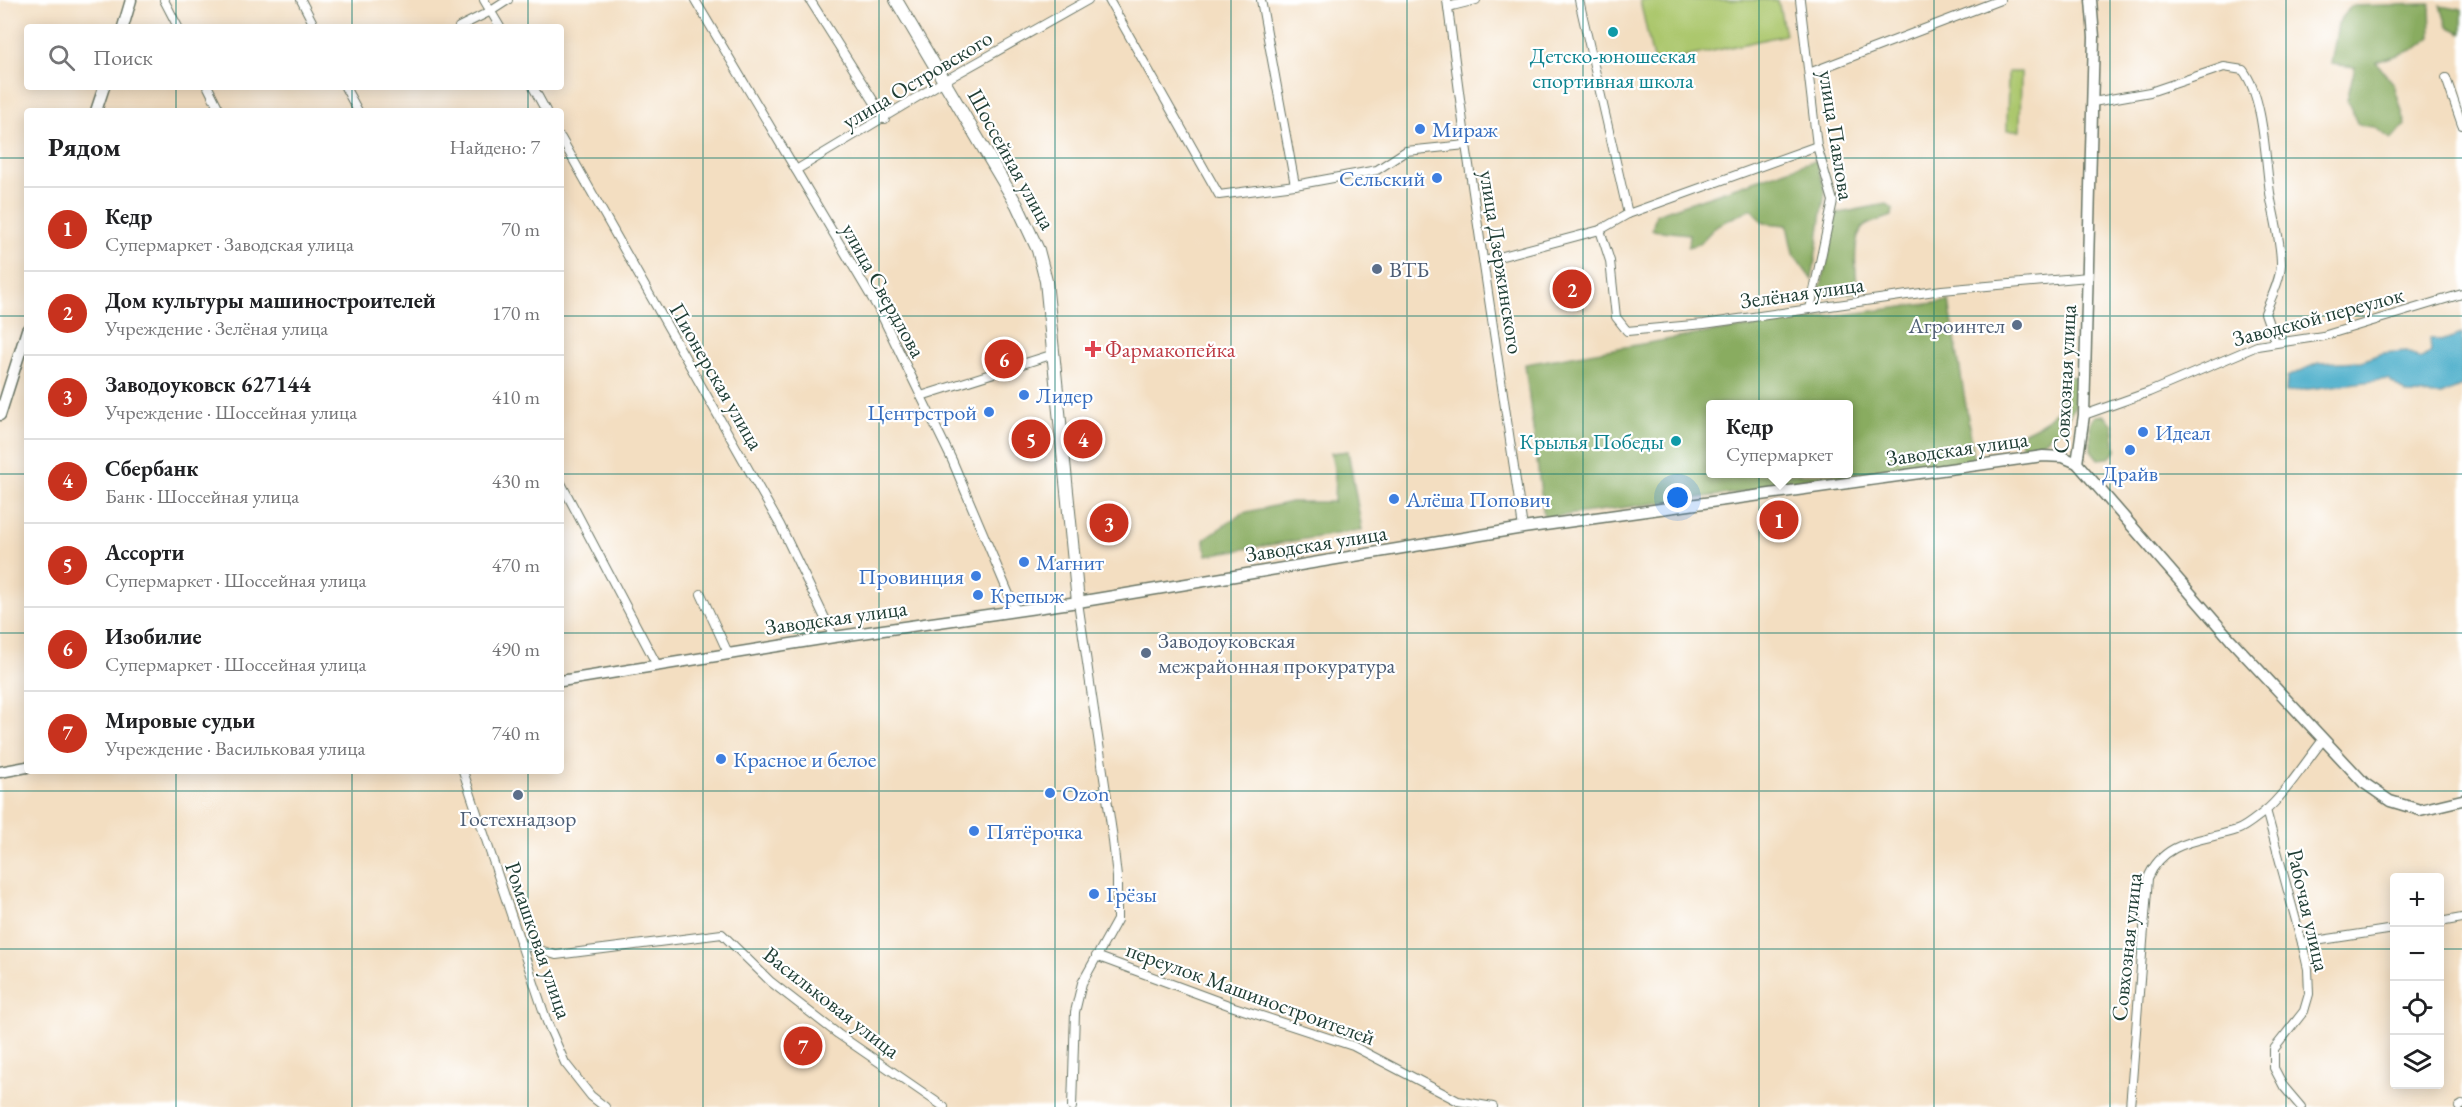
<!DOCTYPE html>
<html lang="ru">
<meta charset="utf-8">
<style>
:root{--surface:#fff;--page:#f6f6f6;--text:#202124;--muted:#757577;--line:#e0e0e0;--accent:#c8321e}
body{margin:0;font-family:"EB Garamond",serif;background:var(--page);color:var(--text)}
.controls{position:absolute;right:18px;bottom:18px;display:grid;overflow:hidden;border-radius:6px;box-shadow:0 3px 15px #0003}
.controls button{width:54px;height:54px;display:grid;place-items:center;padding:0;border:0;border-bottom:2px solid var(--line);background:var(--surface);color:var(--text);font:30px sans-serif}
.you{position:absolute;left:1678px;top:498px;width:21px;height:21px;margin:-15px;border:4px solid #fff;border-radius:50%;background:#1a73e8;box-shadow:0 0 0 9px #1a73e833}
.badge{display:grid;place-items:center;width:39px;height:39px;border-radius:50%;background:var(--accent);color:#fff;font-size:20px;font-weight:700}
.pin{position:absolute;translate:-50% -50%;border:3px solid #fff;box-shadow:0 2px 6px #0006}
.popup{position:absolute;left:1706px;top:400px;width:147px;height:78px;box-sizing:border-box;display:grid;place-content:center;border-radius:6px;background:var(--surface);filter:drop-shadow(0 2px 4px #0005);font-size:20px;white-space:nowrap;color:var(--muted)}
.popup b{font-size:22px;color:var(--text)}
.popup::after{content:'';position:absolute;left:50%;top:100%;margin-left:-12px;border:12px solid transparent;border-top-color:var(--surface)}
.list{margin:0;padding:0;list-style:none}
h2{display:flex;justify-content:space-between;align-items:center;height:78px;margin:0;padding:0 24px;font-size:26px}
h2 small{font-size:20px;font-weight:400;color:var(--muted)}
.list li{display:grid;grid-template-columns:39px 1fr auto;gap:18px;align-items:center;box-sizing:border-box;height:84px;padding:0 24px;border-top:2px solid var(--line)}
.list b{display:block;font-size:22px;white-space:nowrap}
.list p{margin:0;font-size:20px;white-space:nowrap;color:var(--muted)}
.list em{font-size:20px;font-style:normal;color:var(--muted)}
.icon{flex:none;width:33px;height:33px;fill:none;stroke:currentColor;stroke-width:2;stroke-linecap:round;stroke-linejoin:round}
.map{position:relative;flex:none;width:2462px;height:1107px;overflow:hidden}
.search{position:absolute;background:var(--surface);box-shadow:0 3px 15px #0003;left:24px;top:24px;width:540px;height:66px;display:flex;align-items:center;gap:15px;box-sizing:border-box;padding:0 21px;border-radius:6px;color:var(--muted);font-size:22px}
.panel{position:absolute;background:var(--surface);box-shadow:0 3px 15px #0003;left:24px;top:108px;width:540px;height:666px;border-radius:6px}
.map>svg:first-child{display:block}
</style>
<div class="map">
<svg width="2462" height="1107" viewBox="0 0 2462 1107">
<rect width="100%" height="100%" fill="#fff"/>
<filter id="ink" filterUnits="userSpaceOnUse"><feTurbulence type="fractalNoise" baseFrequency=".0167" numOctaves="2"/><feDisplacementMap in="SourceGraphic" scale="12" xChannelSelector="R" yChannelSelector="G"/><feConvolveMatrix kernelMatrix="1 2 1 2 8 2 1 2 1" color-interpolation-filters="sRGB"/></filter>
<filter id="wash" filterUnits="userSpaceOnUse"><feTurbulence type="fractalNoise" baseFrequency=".008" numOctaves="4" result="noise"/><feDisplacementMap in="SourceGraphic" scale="24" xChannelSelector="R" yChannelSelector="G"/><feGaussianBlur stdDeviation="1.35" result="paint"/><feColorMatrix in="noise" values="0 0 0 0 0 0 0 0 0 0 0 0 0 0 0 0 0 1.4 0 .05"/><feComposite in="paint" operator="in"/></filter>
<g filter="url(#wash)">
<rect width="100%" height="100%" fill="#f3dec1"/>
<g fill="#acc76d" stroke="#668250" stroke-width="1.5">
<polygon points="1640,0 1778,0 1785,35 1654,64"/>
<polygon points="2008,72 2021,72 2020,130 2007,130"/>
</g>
<g fill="#89ac60" stroke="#54744a" stroke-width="1.5" fill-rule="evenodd">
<polygon points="2430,4 2431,37 2415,49 2376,62 2394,84 2406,125 2391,139 2374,127 2358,125 2347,100 2355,67 2331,64 2338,24 2350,6"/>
<polygon points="2441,6 2462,10 2462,33 2447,26"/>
<polygon points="1816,160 1825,192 1812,280 1793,254 1787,225 1764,223 1751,209 1717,225 1699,244 1688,247 1689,234 1652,230 1656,214"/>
<path d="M 1886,204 L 1893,209 L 1892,216 C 1884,219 1873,221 1865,226 C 1851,236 1856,277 1858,292 L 1818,297 L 1830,249 L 1835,214 Z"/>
<path d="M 1949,301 L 1975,462 L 1544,518 L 1525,364 L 1712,332 ZM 1710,404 L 1848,404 L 1848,474 L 1710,474 Z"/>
<path d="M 2061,376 L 2078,377 L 2077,402 L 2061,429 L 2044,441 L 2021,448 L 2020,434 C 2050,421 2066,412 2061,376 Z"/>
<polygon points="2105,415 2113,425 2116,451 2109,458 2098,459 2091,450 2090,423 2095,416"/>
<polygon points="1348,451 1362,530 1207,555 1204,539 1243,513 1291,502 1334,502 1335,474 1331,453"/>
</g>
<polygon fill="#4baeca" stroke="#35767f" stroke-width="1.5" points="2462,334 2462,386 2441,395 2407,394 2388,379 2286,392 2287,377 2318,363 2362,361 2382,353 2407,351 2420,359 2431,352 2430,338 2441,341"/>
</g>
<g filter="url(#ink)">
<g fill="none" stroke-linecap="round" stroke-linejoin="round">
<g stroke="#697565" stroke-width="10">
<g id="minor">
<polyline points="164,0 178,27"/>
<polyline points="301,0 315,27"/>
<polyline points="484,0 500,27"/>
<polyline points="695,0 879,310 952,460 1016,611"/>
<polyline points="810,0 885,119"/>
<polyline points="1109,0 1219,195 1295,185 1377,170 1406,151 1466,145"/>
<polyline points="1261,0 1295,185"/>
<polyline points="1447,0 1466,145 1523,528"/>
<polyline points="1579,0 1628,214"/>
<polyline points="1800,0 1817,146 1833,201 1810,309"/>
<polyline points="1448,7 1476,0"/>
<polyline points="459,27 491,11 508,0"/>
<polyline points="1809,73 2000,0"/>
<polyline points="2446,78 2462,125"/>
<polyline points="208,87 220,111"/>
<polyline points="345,87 358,111"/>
<polyline points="533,87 546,111"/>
<path d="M 2093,102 L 2150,92 L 2224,67 L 2243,70 C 2265,99 2265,163 2271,200 C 2275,221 2281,243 2281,264 C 2280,281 2271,298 2265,313 L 2275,342"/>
<polyline points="561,138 780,525 834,637"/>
<polyline points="796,170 944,81 1088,0"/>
<polyline points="1600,230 1610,261 1616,317 1627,331 1704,324 1942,290 2088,277"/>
<polyline points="1484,261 1600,230 1628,214 1817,146"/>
<polyline points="921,396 1054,354"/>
<polyline points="2084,415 2149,392 2257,346 2323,336 2462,294"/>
<polyline points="561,483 657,665"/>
<polyline points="701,594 728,653"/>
<polyline points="463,771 547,1022 565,1063 591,1096 605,1107"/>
<polyline points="2266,810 2302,943 2308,969 2309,994 2304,1011 2274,1049 2274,1068 2284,1087 2301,1107"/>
<polyline points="2440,922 2462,918"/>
<polyline points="2302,943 2394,929"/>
<polyline points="520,944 556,955 722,934 771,982 838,1034 944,1107"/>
<polyline points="1096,956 1231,1006 1353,1046 1458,1101 1493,1107"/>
<polyline points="1072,1107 1075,1012 1082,983 1117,920 1117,877 1112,832 1078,602"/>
<path d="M 2130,1107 L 2148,878 C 2164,839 2203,841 2237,830 C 2246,827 2256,818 2264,812 C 2284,796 2306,761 2323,740"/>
<polyline points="2459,1107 2462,1105"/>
</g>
</g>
<g stroke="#697565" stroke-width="13">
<g id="tertiary">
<polyline points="123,27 131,0"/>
<polyline points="96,111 104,87"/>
<polyline points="0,415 27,330"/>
<polyline points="2077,463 2084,415 2094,37 2091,0"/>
<polyline points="561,681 834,637 1078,602 1523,528 2043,456 2063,457 2077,463 2231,640 2364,783 2390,801 2420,810 2462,800"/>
<polyline points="0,772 27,767"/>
</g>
</g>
<g stroke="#697565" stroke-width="14">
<polyline id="secondary" points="896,0 1017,205 1038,250 1046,281 1078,602"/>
</g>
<use href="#minor" stroke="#fff" stroke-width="8"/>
<use href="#tertiary" stroke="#fff" stroke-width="10"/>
<use href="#secondary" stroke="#fff" stroke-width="12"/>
</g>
</g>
<path fill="none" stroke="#0f766e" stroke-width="1.5" stroke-opacity="0.55" d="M 176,0 L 176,27M 352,0 L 352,27M 528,0 L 528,27M 703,0 L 703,1107M 879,0 L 879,1107M 1055,0 L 1055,1107M 1231,0 L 1231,1107M 1407,0 L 1407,1107M 1583,0 L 1583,1107M 1759,0 L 1759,1107M 1934,0 L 1934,1107M 2110,0 L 2110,1107M 2286,0 L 2286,1107M 176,87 L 176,111M 352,87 L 352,111M 528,87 L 528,111M 0,158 L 27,158M 561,158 L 2462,158M 0,316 L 27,316M 561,316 L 2462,316M 0,474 L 27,474M 561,474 L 2462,474M 0,633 L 27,633M 561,633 L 2462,633M 176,771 L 176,1107M 352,771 L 352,1107M 528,771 L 528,1107M 0,791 L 2462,791M 0,949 L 2394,949M 2440,949 L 2462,949"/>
<g fill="#0f9aa8" stroke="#fff" stroke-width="2">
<circle cx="1613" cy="32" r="6"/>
<circle cx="1676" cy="441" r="6"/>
</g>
<g fill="#3f7fe0" stroke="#fff" stroke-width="2">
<circle cx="1420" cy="129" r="6"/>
<circle cx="1437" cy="178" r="6"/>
<circle cx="1024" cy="395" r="6"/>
<circle cx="989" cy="412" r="6"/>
<circle cx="2143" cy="432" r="6"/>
<circle cx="2130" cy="450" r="6"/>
<circle cx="1394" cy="499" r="6"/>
<circle cx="1024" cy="562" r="6"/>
<circle cx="976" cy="576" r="6"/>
<circle cx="978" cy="595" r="6"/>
<circle cx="721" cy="759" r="6"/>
<circle cx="1050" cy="793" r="6"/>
<circle cx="974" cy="831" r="6"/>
<circle cx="1094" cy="894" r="6"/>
</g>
<g fill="#5c6f8a" stroke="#fff" stroke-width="2">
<circle cx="1377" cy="269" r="6"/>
<circle cx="2017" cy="325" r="6"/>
<circle cx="1146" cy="653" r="6"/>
<circle cx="518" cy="795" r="6"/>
</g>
<path fill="#e0444e" stroke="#fff" stroke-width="2" d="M1090 340h6v6h6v6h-6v6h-6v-6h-6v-6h6z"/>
<g text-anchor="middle" stroke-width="4.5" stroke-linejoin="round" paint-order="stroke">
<g font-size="22" fill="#0d838f" stroke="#fff">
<text x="1613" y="63">Детско-юношеская<tspan x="1613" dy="25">спортивная школа</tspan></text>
<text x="1664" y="449" text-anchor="end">Крылья Победы</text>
</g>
<g font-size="22" fill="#1f3d34" stroke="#fff">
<text transform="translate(917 79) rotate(-31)" y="8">улица Островского</text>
<text transform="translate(1837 135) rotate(81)" y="8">улица Павлова</text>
<text transform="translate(1012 159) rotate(61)" y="8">Шоссейная улица</text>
<text transform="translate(1502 262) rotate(81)" y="8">улица Дзержинского</text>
<text transform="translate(884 290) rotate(61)" y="8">улица Свердлова</text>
<text transform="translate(1802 292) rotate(-8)" y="8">Зелёная улица</text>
<text transform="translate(2318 316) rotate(-15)" y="8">Заводской переулок</text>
<text transform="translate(717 376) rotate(60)" y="8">Пионерская улица</text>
<text transform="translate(2064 379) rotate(-87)" y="8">Совхозная улица</text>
<text transform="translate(1957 448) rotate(-8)" y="8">Заводская улица</text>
<text transform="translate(1316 543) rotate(-9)" y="8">Заводская улица</text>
<text transform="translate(836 617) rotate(-8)" y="8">Заводская улица</text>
<text transform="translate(2309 910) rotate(77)" y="8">Рабочая улица</text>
<text transform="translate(539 940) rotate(71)" y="8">Ромашковая улица</text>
<text transform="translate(2126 947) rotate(-84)" y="8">Совхозная улица</text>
<text transform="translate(1251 993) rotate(20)" y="8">переулок Машиностроителей</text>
<text transform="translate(832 1002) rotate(38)" y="8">Васильковая улица</text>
</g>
<g font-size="22" fill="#366cbe" stroke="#fff" text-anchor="start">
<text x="1432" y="137">Мираж</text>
<text x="1425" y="186" text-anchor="end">Сельский</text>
<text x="1036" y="403">Лидер</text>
<text x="977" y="420" text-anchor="end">Центрстрой</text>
<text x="2155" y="440">Идеал</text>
<text x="2130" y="481" text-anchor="middle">Драйв</text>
<text x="1406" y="507">Алёша Попович</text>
<text x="1036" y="570">Магнит</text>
<text x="964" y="584" text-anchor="end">Провинция</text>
<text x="990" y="603">Крепыж</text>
<text x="733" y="767">Красное и белое</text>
<text x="1062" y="801">Ozon</text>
<text x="986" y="839">Пятёрочка</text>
<text x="1106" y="902">Грёзы</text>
</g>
<g font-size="22" fill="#4e5e75" stroke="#fff" text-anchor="start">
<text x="1389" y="277">ВТБ</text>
<text x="2005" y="333" text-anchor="end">Агроинтел</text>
<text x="1158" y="648">Заводоуковская<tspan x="1158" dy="25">межрайонная прокуратура</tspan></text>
<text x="518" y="826" text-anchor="middle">Гостехнадзор</text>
</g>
<g font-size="22" fill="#be3a42" stroke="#fff" text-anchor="start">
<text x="1105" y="357">Фармакопейка</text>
</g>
</g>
</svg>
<div class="controls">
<button>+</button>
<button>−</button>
<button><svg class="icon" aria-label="locate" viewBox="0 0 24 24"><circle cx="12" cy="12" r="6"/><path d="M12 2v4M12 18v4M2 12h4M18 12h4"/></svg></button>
<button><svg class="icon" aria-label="layers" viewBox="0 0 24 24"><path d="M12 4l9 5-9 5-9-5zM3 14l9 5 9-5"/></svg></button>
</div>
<div class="you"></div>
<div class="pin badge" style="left:1779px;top:520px">1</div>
<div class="popup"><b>Кедр</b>Супермаркет</div>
<div class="pin badge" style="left:1572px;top:289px">2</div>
<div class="pin badge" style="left:1109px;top:523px">3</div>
<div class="pin badge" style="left:1083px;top:439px">4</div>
<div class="pin badge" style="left:1031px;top:439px">5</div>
<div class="pin badge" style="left:1004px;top:359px">6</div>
<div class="pin badge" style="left:803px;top:1046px">7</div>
<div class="search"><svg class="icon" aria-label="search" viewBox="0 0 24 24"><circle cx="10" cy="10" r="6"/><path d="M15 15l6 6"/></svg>Поиск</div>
<section class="panel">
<h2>Рядом<small>Найдено: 7</small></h2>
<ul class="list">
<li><span class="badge">1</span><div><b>Кедр</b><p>Супермаркет · Заводская улица</p></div><em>70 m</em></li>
<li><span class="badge">2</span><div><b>Дом культуры машиностроителей</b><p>Учреждение · Зелёная улица</p></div><em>170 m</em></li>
<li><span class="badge">3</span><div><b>Заводоуковск 627144</b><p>Учреждение · Шоссейная улица</p></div><em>410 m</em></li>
<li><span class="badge">4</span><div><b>Сбербанк</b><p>Банк · Шоссейная улица</p></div><em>430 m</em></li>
<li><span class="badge">5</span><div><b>Ассорти</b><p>Супермаркет · Шоссейная улица</p></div><em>470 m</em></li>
<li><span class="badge">6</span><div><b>Изобилие</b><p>Супермаркет · Шоссейная улица</p></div><em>490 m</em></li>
<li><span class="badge">7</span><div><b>Мировые судьи</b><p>Учреждение · Васильковая улица</p></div><em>740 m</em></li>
</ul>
</section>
</div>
